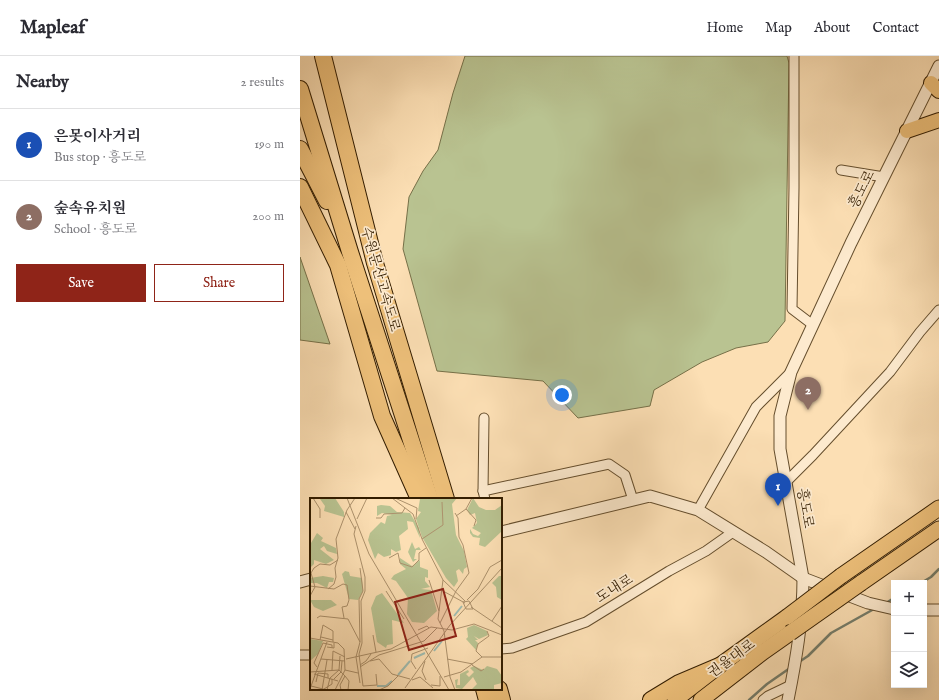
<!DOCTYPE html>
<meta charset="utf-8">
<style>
:root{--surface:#fff;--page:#f2f2f3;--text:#2b2b33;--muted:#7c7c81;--line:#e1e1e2;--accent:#8f2418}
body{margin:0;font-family:"IM FELL English","Noto Serif KR",serif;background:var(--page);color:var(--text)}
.controls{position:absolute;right:12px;bottom:12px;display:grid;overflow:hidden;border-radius:0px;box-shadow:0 4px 16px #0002}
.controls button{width:36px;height:36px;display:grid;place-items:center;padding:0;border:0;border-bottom:1px solid var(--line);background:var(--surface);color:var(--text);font:20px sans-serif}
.you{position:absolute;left:262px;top:339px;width:14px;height:14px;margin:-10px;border:3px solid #fff;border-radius:50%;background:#1a73e8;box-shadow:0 0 0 6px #1a73e833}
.badge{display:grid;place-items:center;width:26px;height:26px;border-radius:50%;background:var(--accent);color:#fff;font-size:13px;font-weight:700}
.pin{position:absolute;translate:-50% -33px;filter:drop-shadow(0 1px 2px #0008)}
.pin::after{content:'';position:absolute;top:21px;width:14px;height:12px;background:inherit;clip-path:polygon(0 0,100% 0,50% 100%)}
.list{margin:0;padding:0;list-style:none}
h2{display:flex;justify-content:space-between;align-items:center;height:52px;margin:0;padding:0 16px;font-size:17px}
h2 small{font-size:13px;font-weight:400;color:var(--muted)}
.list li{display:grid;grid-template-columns:26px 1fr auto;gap:12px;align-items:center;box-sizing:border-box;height:72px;padding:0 16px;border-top:1px solid var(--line)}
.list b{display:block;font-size:15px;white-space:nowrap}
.list p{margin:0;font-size:13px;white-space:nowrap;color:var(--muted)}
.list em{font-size:13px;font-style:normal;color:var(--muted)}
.actions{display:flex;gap:8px;padding:12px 16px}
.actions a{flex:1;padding:9px 0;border:1px solid var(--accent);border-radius:0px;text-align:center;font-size:14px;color:var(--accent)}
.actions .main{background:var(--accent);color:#fff}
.icon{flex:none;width:22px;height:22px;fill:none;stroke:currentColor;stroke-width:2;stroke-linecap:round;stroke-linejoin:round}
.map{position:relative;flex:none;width:639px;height:644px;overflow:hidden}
header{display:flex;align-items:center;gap:24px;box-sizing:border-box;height:56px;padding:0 20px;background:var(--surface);border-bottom:1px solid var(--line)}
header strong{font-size:19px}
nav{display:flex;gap:22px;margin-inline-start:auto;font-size:14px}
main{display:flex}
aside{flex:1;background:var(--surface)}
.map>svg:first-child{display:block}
</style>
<header>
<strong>Mapleaf</strong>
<nav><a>Home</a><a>Map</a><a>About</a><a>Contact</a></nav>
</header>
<main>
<aside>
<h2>Nearby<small>2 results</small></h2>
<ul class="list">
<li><span class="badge" style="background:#1a4fb4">1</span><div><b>은못이사거리</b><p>Bus stop · 흥도로</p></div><em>190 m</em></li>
<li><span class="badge" style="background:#8d6e63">2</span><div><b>숲속유치원</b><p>School · 흥도로</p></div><em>200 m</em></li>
</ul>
<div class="actions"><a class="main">Save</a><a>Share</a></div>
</aside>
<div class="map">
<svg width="639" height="644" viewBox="0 0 639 644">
<rect width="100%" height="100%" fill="#fcdfb4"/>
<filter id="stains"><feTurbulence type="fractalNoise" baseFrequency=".005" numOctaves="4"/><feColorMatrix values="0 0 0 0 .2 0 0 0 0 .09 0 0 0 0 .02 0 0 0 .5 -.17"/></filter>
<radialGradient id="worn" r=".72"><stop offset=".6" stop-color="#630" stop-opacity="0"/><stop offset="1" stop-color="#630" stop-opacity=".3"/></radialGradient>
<g fill="#b9c391" stroke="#767048">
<polygon points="165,0 487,0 489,7 485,265 468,286 436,292 402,306 354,334 350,350 278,362 243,325 137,315 103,193 109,141 123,115 138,94 153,37"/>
<polygon points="0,201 30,288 0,284"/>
</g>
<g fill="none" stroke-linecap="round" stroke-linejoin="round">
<g stroke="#747c6a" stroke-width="2.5">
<polyline points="621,527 631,521 639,513"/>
<polyline points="586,547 594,542"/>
<polyline points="499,606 508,600 531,577 574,553"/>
<polyline points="449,644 467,628 490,612"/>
</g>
<g stroke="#654e2d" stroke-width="11">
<g id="minor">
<polyline points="494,0 494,132 492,253 513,269"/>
<polyline points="541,114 584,121"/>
<polyline points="184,362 183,435 185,443"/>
<polyline points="486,426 513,399 590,316 620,276 639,254"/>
<polyline points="183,435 309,408 325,419 333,444"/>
<polyline points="398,454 456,351 491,316"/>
<polyline points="201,593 212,592 286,566 369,515 406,495 433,476"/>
<polyline points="0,599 11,599"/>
<polyline points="463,644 468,640 491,629"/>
</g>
</g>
<g stroke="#654e2d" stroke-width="13">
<g id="tertiary">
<polyline points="201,476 350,440 398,454 466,496 503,522 568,547 594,553"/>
<polyline points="0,526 11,523"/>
<polyline points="624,554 639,554"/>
<path d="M 488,644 C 496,604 503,564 503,522 L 480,393 L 480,360 L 491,316 L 551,187 L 639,10"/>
</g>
</g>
<g stroke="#331d00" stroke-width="16">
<g id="primary">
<polyline points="631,27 639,35"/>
<polyline points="607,75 639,64"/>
</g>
</g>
<g stroke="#331d00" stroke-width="17">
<g id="trunk">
<polyline points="541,520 639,452"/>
<polyline points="561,527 639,473"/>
<polyline points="375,644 419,610 487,561"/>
<polyline points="401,644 463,596 490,577"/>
</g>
</g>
<g stroke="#331d00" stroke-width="18">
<g id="motorway">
<polyline points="23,0 75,207 146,443"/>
<polyline points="0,33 50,196 130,443"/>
<polyline points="0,93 27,145"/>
<polyline points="0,131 38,209 82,360 119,443"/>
<polyline points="184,633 187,644"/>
<polyline points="199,633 202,644"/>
<polyline points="351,644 379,627 419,610"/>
</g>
</g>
<use href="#minor" stroke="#fdeace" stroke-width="9"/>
<use href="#tertiary" stroke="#fdeace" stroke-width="11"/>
<use href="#primary" stroke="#eec07a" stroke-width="14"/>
<use href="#trunk" stroke="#eec07a" stroke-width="15"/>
<use href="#motorway" stroke="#eec07a" stroke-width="16"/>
<g stroke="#331d00" stroke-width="17" stroke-linecap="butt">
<g id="trunk-bridge">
<polyline points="487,561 541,520"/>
<polyline points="490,577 561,527"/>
</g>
</g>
<use href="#trunk-bridge" stroke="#eec07a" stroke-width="15"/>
</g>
<g text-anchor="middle" stroke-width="3.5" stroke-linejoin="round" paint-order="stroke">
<g font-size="14" fill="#331d00" stroke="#fdeace">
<text transform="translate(561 133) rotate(-63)" y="5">흥도로</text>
<text transform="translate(81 223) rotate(74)" y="5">수원문산고속도로</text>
<text transform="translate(506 452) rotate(80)" y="5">흥도로</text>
<text transform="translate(314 532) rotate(-32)" y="5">도내로</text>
<text transform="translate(431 602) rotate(-36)" y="5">권율대로</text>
</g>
</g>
<g transform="translate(10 442)">
<rect width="192" height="192" fill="#fcdfb4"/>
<path d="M 7,0 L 25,0 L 34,14 L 34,19 L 14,13 L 15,8 L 10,1 ZM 147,0 L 142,6 L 146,37 L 154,53 L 157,69 L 154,71 L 153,76 L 149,71 L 146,73 L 148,83 L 144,89 L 136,80 L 112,39 L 106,21 L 111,14 L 108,13 L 110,1 ZM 163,0 L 169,9 L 176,12 L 185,12 L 192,7 L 192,33 L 175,49 L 169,47 L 170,40 L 163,39 L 160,35 L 160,31 L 163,36 L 168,38 L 171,35 L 162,30 L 167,25 L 165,15 L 160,17 L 157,12 ZM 71,7 L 80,8 L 87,14 L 100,15 L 109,30 L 110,40 L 103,24 L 97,23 L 98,31 L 89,38 L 91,52 L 86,54 L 81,51 L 81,57 L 74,59 L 68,55 L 65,61 L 58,42 L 60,35 L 71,24 L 75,26 L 77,18 L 82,17 L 72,15 L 67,18 L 67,8 ZM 7,35 L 13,40 L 11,43 L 26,50 L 27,56 L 17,53 L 14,48 L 10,51 L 24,62 L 16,66 L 4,62 L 4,66 L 0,70 L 1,45 ZM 102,44 L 105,51 L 109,49 L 111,52 L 106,52 L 104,61 L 107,61 L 103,64 L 98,54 ZM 90,60 L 102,68 L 110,62 L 110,69 L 118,72 L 118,80 L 115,79 L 115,83 L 120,89 L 111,91 L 121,92 L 127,113 L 114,125 L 102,124 L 97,116 L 98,100 L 86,83 L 81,81 L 84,77 L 96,71 L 90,66 ZM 35,73 L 39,74 L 40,78 L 52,80 L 53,93 L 48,102 L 39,101 L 32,76 ZM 13,78 L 24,80 L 23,84 L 19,84 L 17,90 L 7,85 L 0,85 L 0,80 ZM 189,78 L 192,78 L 192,102 L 187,99 L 186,89 L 182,85 ZM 72,95 L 94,125 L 82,122 L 83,146 L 77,147 L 76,150 L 67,144 L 61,110 L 66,98 ZM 0,102 L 21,102 L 27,107 L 13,113 L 4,109 ZM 164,127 L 177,133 L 178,137 L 169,141 L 164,138 L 168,142 L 165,142 L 168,145 L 166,152 L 156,141 L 158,139 L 157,130 ZM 0,141 L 13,143 L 8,156 L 0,163 ZM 164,168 L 173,172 L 177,168 L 187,171 L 192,178 L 192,185 L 184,187 L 184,192 L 161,192 L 167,186 L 163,179 L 152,191 L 146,190 L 145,182 L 148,181 L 147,187 L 150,187 L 150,176 L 158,172 L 159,174 L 156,176 L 159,179 L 164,174 L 160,170 Z" fill="#b9c391"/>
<path fill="none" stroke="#9fbcb0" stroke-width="2" d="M 144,118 L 152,108M 124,153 L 132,143M 104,160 L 115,155M 88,177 L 100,163M 67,188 L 76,188 L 82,183"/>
<path fill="none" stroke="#ac916c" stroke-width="1" d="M 3,0 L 10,11 L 10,20M 37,0 L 59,56 L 139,192M 82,0 L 103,16 L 112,41 L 133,82 L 128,121 L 134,133 L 140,179 L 145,192M 85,0 L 107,10 L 106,21M 156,11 L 166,22 L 164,28M 36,14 L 45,31M 146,18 L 156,11 L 162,0M 66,20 L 71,20 L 74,16 L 92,15 L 95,10M 47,21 L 57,0M 46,28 L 44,36 L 55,79 L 55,93 L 51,103 L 52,145 L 49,156 L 53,188 L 67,187 L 66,176M 112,41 L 133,27 L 132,4M 79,60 L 88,55 L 90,65 L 102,69 L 109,62 L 109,55 L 116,50M 50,70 L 53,93 L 49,101 L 50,144M 119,82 L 129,113M 133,82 L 155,103M 0,88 L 24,91 L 33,86 L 37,87 L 39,102 L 37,108 L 32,109 L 34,120M 18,91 L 24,86 L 26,79 L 25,70 L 28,60 L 26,41 L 37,12 L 45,0M 76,93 L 94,121M 133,93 L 155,105M 0,98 L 5,89 L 1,75 L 4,70 L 10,66 L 20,67 L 28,62M 157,102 L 168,91 L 180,69 L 192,62M 159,103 L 163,111 L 156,111 L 153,104 ZM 161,109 L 192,130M 7,120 L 10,118 L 38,121 L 50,144 L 46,159 L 50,185M 182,123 L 192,108M 130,125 L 146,93 L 159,75 L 153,47 L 149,39 L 148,20 L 145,15M 108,132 L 117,128 L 119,130M 63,137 L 66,154M 11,139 L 23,142M 0,140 L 28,145 L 34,151 L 35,172 L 25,192M 10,142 L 13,127 L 23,133 L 23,144M 17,149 L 24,150 L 24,145M 172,159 L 166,153 L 168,146 L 179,138 L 177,133M 11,161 L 35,163M 36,161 L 81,151 L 121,129 L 142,132 L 164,126 L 192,137M 137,161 L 163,166M 60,163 L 69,161 L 82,176 L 100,181M 115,163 L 112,173 L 116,182M 50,167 L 56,163 L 61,156M 162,167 L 171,173 L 174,171M 7,169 L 4,165 L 13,145 L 22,147 L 22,150M 50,169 L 69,157 L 114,143 L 127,130M 106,171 L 101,163 L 102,156 L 118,150M 22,172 L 23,153 L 35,159M 35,172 L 48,175M 0,174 L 29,172 L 35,178 L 30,187 L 31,192M 4,176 L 28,183M 35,178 L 39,183 L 38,192M 134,179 L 151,174 L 172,159 L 192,159M 24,181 L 31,174 L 32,163M 102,182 L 110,179 L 123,190M 6,184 L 8,175 L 18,176 L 18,180M 121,187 L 130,188 L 130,178M 1,188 L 17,192M 95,190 L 140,127 L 192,70M 0,191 L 17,144M 14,191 L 22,186 L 22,181M 12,192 L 17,162M 17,192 L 20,180 L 29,172 L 30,158M 69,192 L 78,188 L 88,178"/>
<path fill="#8f2418" fill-opacity="0.15" stroke="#8f2418" stroke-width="2" d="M 133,91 L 146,138 L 99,152 L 85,104 Z"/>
<rect width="192" height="192" fill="none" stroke="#331d00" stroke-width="2"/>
</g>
<rect width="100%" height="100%" filter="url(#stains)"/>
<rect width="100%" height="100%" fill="url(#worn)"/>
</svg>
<div class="controls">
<button>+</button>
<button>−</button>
<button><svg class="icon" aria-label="layers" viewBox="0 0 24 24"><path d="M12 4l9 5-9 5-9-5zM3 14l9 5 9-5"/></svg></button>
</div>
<div class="you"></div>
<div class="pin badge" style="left:478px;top:450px;background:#1a4fb4">1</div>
<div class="pin badge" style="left:508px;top:354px;background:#8d6e63">2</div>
</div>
</main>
